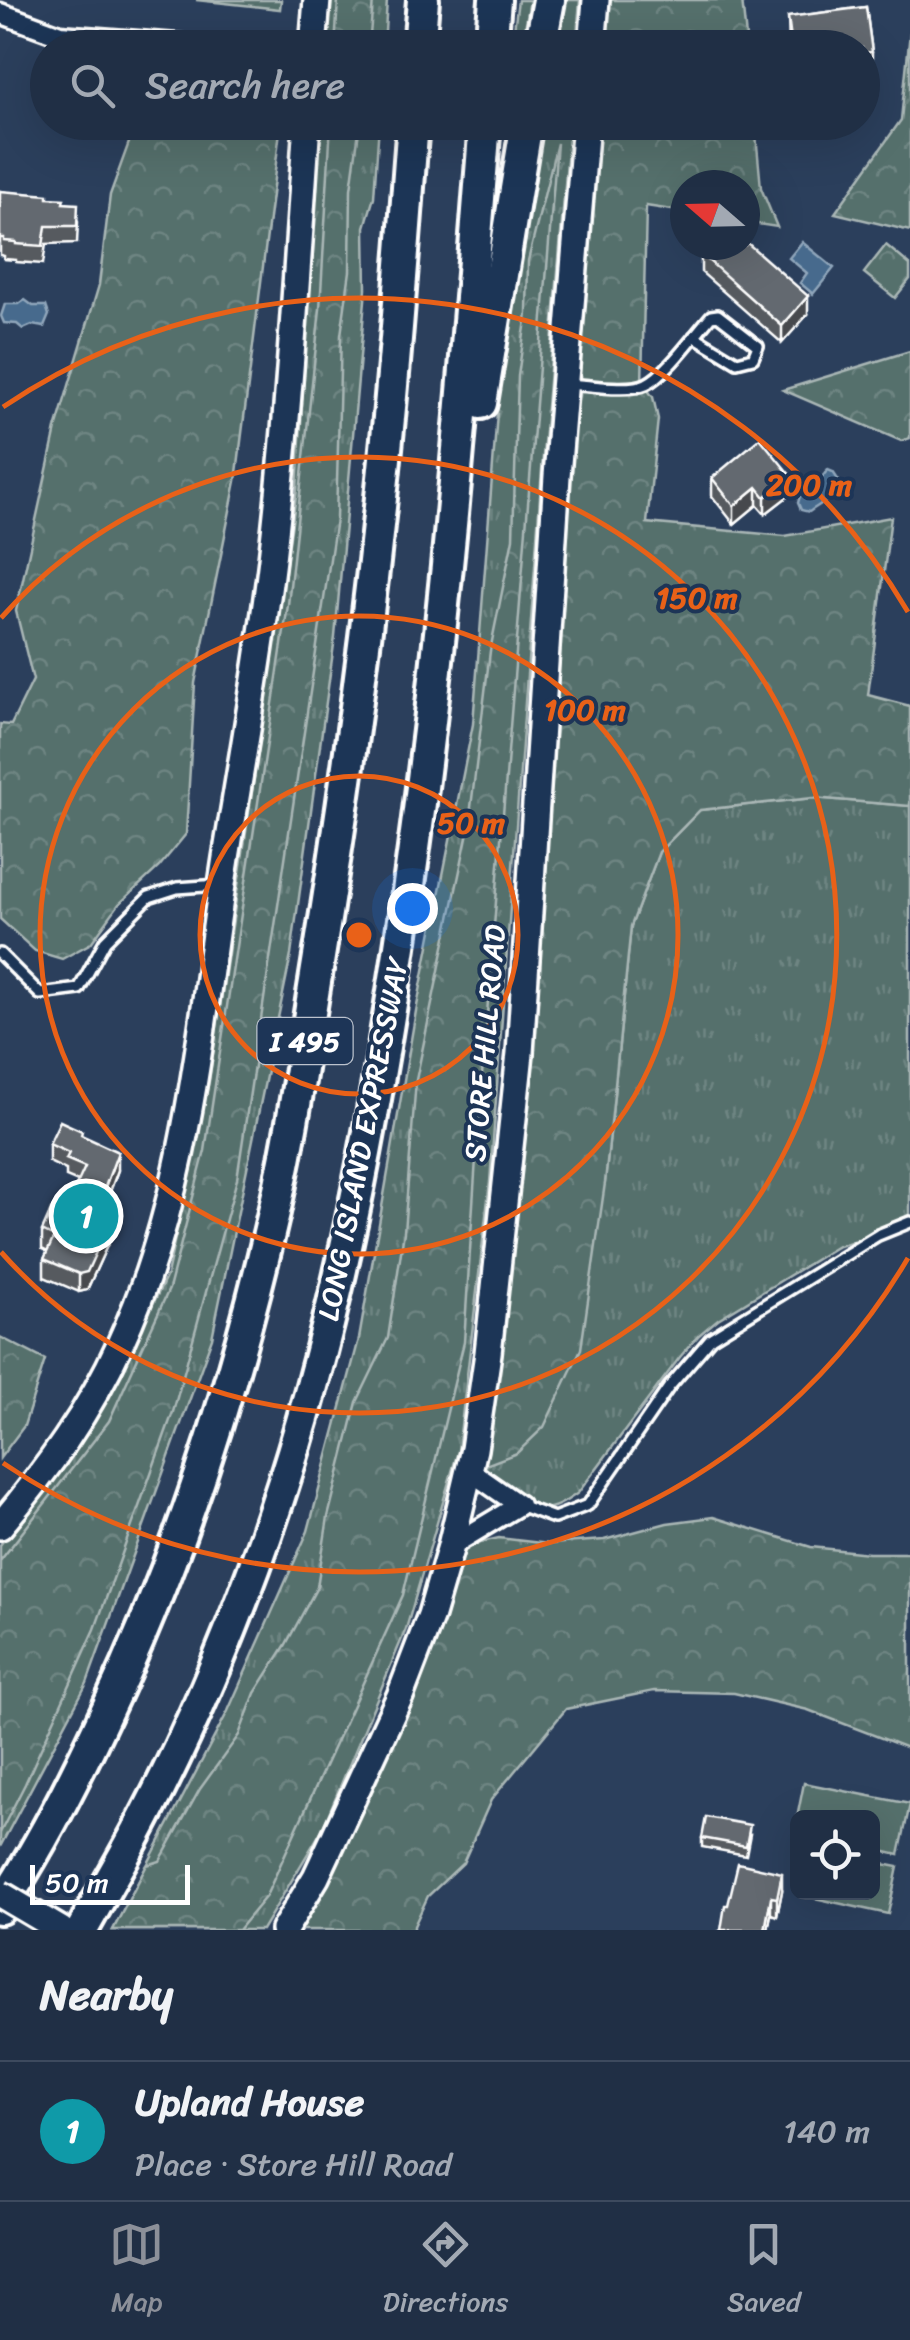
<!DOCTYPE html>
<meta charset="utf-8">
<style>
:root{--surface:#202f45;--page:#2d3b50;--text:#f1f3f6;--muted:#a2a9b3;--line:#3d4a5e;--accent:#8c9099}
body{margin:0;font-family:Sriracha,sans-serif;background:var(--page);color:var(--text)}
.controls{position:absolute;right:30px;bottom:30px;display:grid;overflow:hidden;border-radius:15px;box-shadow:0 10px 40px #0002}
.controls button{width:90px;height:90px;display:grid;place-items:center;padding:0;border:0;border-bottom:2px solid var(--line);background:var(--surface);color:var(--text);font:50px sans-serif}
.compass{position:absolute;left:670px;top:170px;width:90px;height:90px;border-radius:50%;background:var(--surface);box-shadow:0 10px 40px #0002;rotate:290deg}
.scale{position:absolute;left:30px;bottom:25px;width:160px;box-sizing:border-box;padding-left:10px;border:5px solid #fff;border-top:0;font-size:28px;line-height:35px;white-space:nowrap;color:#fff;-webkit-text-stroke:8px #1d3557;paint-order:stroke}
.you{position:absolute;left:412px;top:908px;width:35px;height:35px;margin:-25px;border:8px solid #fff;border-radius:50%;background:#1a73e8;box-shadow:0 0 0 15px #1a73e833}
.badge{display:grid;place-items:center;width:65px;height:65px;border-radius:50%;background:var(--accent);color:#fff;font-size:32px;font-weight:700}
.pin{position:absolute;translate:-50% -50%;border:5px solid #fff;box-shadow:0 2px 10px #0006}
.list{margin:0;padding:0;list-style:none}
h2{display:flex;justify-content:space-between;align-items:center;height:130px;margin:0;padding:0 40px;font-size:42px}
h2 small{font-size:32px;font-weight:400;color:var(--muted)}
.list li{display:grid;grid-template-columns:65px 1fr auto;gap:30px;align-items:center;box-sizing:border-box;height:140px;padding:0 40px;border-top:2px solid var(--line)}
.list b{display:block;font-size:38px;white-space:nowrap}
.list p{margin:0;font-size:32px;white-space:nowrap;color:var(--muted)}
.list em{font-size:32px;font-style:normal;color:var(--muted)}
.icon{flex:none;width:55px;height:55px;fill:none;stroke:currentColor;stroke-width:2;stroke-linecap:round;stroke-linejoin:round}
.map{position:relative;flex:none;width:910px;height:1930px;overflow:hidden}
.search{position:absolute;background:var(--surface);box-shadow:0 10px 40px #0002;left:30px;right:30px;top:30px;height:110px;display:flex;align-items:center;gap:25px;box-sizing:border-box;padding:0 35px;border-radius:55px;color:var(--muted);font-size:38px}
.sheet{height:270px;background:var(--surface)}
nav{display:flex;justify-content:space-around;align-items:center;box-sizing:border-box;height:140px;border-top:2px solid var(--line);background:var(--surface);font-size:28px;color:var(--muted)}
nav a{display:grid;justify-items:center;gap:5px}
nav .on{color:var(--accent)}
.map>svg:first-child{display:block}
</style>
<div class="map">
<svg width="910" height="1930" viewBox="0 0 910 1930">
<defs>
<pattern id="grass-tufts" width="24" height="20" patternUnits="userSpaceOnUse" patternTransform="scale(2.5)"><rect width="24" height="20" fill="#556f6c"/><path d="M3 7l-1-3M5 7V3M7 7l1-3M15 17l-1-3M17 17v-4M19 17l1-3" fill="none" stroke="#6e8582"/></pattern>
<pattern id="forest-crowns" width="20" height="18" patternUnits="userSpaceOnUse" patternTransform="scale(2.5)"><rect width="20" height="18" fill="#556f6c"/><path d="M2 6a3 3 0 1 1 6 0M12 15a3 3 0 1 1 6 0" fill="none" stroke="#6e8582"/></pattern>
</defs>
<rect width="100%" height="100%" fill="#2b3f5c"/>
<filter id="ink" filterUnits="userSpaceOnUse"><feTurbulence type="fractalNoise" baseFrequency=".01" numOctaves="2"/><feDisplacementMap in="SourceGraphic" scale="20" xChannelSelector="R" yChannelSelector="G"/><feConvolveMatrix kernelMatrix="1 2 1 2 8 2 1 2 1" color-interpolation-filters="sRGB"/></filter>
<g filter="url(#ink)">
<g fill="url(#grass-tufts)" stroke="#aab7b6" stroke-width="2.5">
<polygon points="327,0 387,0 384,47 324,48"/>
<polygon points="518,0 530,0 523,40 518,47 513,37"/>
<polygon points="563,0 580,0 576,47 554,48"/>
<polygon points="319,123 379,123 374,197 365,227 366,289 335,637 291,955 212,1338 87,1683 0,1847 0,1545 100,1413 167,1275 209,1081 297,489"/>
<polygon points="541,123 570,123 543,456 490,1182 458,1451 406,1629 322,1830 262,1930 113,1930 228,1711 308,1531 359,1339 416,1011 473,724 500,374"/>
<path d="M 813,798 L 910,806 L 910,1222 L 836,1247 L 718,1319 L 699,1335 L 680,1357 L 578,1493 C 569,1499 561,1506 550,1508 C 523,1513 492,1485 470,1471 L 490,1462 L 605,1183 L 631,926 L 659,852 L 700,810 Z"/>
</g>
<g fill="url(#forest-crowns)" stroke="#aab7b6" stroke-width="2.5">
<polygon points="196,0 281,0 280,9"/>
<polygon points="338,0 373,0 369,47 335,47"/>
<polygon points="596,0 742,0 747,47 592,48"/>
<polygon points="910,32 910,231 835,213 901,120"/>
<polygon points="136,123 281,123 236,481 195,683 186,834 159,867 119,904 91,943 62,959 35,951 0,919 0,724 11,725 33,680 16,611 56,429 99,285 110,195"/>
<polygon points="331,123 360,123 351,189 350,271 341,335 336,519 237,1179 173,1412 95,1629 25,1784 0,1833 0,1561 109,1421 169,1289 205,1151 288,605 320,309"/>
<polygon points="586,123 755,123 761,188 777,227 745,222 745,185 685,185 685,212 646,206 642,386 644,385 653,397 658,419 647,523 785,536 891,517 868,695 910,706 910,806 813,798 700,810 659,852 631,926 605,1183 581,1349 544,1427 517,1453 470,1471 474,1449"/>
<polygon points="557,143 479,1113 464,1342 403,1595 266,1896 238,1930 113,1930 147,1865 160,1861 200,1789 239,1735 255,1693 285,1646 317,1587 328,1517 357,1402 388,1338 404,1232 416,1080 468,832 490,651 513,538 518,376 527,313 528,261"/>
<polygon points="886,245 910,265 910,279 895,298 864,273"/>
<polygon points="910,351 910,438 901,441 783,390"/>
<polygon points="0,1337 45,1360 24,1426 0,1458"/>
<polygon points="713,1517 811,1547 869,1553 910,1553 910,1749 808,1710 734,1693 654,1691 566,1709 491,1800 463,1863 428,1896 414,1926 414,1930 284,1930 458,1547 499,1538 549,1544 604,1540 667,1523"/>
</g>
<g fill="#556f6c" stroke="#aab7b6" stroke-width="2.5">
<polygon points="804,1783 910,1804 899,1855 873,1849 872,1818 798,1818 797,1834 794,1833"/>
<polygon points="873,1862 898,1867 888,1914 810,1897 811,1893 872,1892"/>
</g>
<g fill="#466b8d" stroke="#90a6bb" stroke-width="2.5">
<polygon points="802,242 834,268 813,294 800,283 807,273 789,258"/>
<polygon points="25,300 33,306 46,306 49,315 44,327 32,325 23,329 17,324 4,323 1,316 5,304 19,304"/>
<path d="M 828,470 L 833,472 L 839,481 C 837,497 821,503 809,512 L 801,510 L 798,503 L 801,492 L 815,485 Z"/>
</g>
<g fill="none" stroke-linecap="round" stroke-linejoin="round">
<g stroke="#fff" stroke-width="16">
<g id="lane">
<path d="M 568,384 C 588,385 629,392 646,384 C 666,375 696,333 711,316 L 718,315 L 758,346 L 753,358 L 737,362 L 694,336"/>
<polyline points="0,954 40,994 79,989 105,941 149,897 177,888 219,885"/>
<polyline points="519,1505 554,1518 588,1505 669,1387 711,1338 878,1235 910,1222"/>
</g>
</g>
<g stroke="#fff" stroke-width="25">
<g id="street">
<polyline points="0,13 60,35 230,48"/>
<polyline points="451,1546 519,1505 470,1471"/>
</g>
</g>
<g stroke="#fff" stroke-width="32">
<g id="secondary">
<polyline points="313,48 317,0"/>
<polyline points="592,48 596,0"/>
<path d="M 0,1526 C 47,1470 90,1411 120,1344 C 189,1196 201,1019 226,858 C 242,759 260,659 272,559 C 289,414 297,268 307,122"/>
<polyline points="284,1930 316,1877 400,1696 431,1615 451,1546 474,1449 488,1353 520,1053 557,476 586,122"/>
</g>
</g>
<g stroke="#fff" stroke-width="38">
<g id="highway">
<polyline points="419,48 423,0"/>
<polyline points="491,48 495,0"/>
<polyline points="540,48 549,0"/>
<polyline points="481,403 527,122"/>
<path d="M 0,1908 C 41,1846 75,1779 106,1712 C 178,1560 229,1401 268,1238 C 290,1148 303,1055 318,963 C 347,786 371,607 388,428 C 398,327 405,224 413,122"/>
<path d="M 82,1930 C 103,1892 126,1854 146,1815 C 188,1735 224,1650 255,1566 C 321,1386 360,1198 390,1010 C 438,716 462,419 485,122"/>
</g>
</g>
<use href="#lane" stroke="#1d3557" stroke-width="9"/>
<use href="#street" stroke="#1d3557" stroke-width="18"/>
<use href="#secondary" stroke="#1d3557" stroke-width="25"/>
<use href="#highway" stroke="#1d3557" stroke-width="30"/>
<g stroke="#fff" stroke-width="32" stroke-linecap="butt">
<polyline id="secondary-bridge" points="0,1894 61,1930"/>
</g>
<use href="#secondary-bridge" stroke="#1d3557" stroke-width="25"/>
</g>
<g fill="#565a5f" stroke="#fff" stroke-width="2.5">
<polygon points="866,7 872,52 872,70 862,71 862,48 789,48 788,17"/>
<polygon points="0,191 63,203 78,222 77,243 46,244 43,264 16,262 16,260 4,259 4,256 0,255"/>
<polygon points="701,254 808,314 782,343 701,272"/>
<polygon points="712,478 791,494 765,514 757,505 734,524 712,496"/>
<polygon points="82,1136 118,1170 105,1205 115,1228 87,1290 79,1292 44,1277 44,1259 48,1252 42,1249 42,1231 63,1215 78,1182 66,1177 66,1170 49,1162 49,1144"/>
<polygon points="750,1834 746,1855 702,1847 702,1838"/>
<polygon points="782,1891 777,1916 771,1914 768,1930 721,1930"/>
</g>
<g fill="#464a4e" stroke="#fff" stroke-width="2.5">
<polygon points="808,296 808,314 782,343 782,326"/>
<polygon points="791,476 791,494 765,514 765,497"/>
<polygon points="757,487 757,505 734,524 734,506"/>
<polygon points="118,1152 118,1170 99,1221 99,1203"/>
<polygon points="115,1210 115,1228 87,1290 79,1292 79,1274"/>
<polygon points="782,1873 782,1891 777,1916 777,1898"/>
<polygon points="771,1897 771,1914 768,1930 765,1930"/>
</g>
<g fill="#64696f" stroke="#fff" stroke-width="2.5">
<polygon points="866,7 872,52 862,53 862,48 792,48 788,17"/>
<polygon points="0,191 48,195 48,198 64,199 63,203 78,204 77,226 46,226 43,246 16,244 16,242 4,241 4,238 0,238"/>
<polygon points="745,241 808,296 782,326 701,254 709,245 745,245"/>
<polygon points="760,438 791,476 765,497 757,487 734,506 712,478"/>
<polygon points="60,1121 82,1131 81,1135 118,1152 99,1203 115,1210 87,1272 79,1274 44,1259 54,1237 42,1231 49,1215 51,1210 63,1215 85,1167 66,1159 69,1153 49,1144"/>
<polygon points="706,1817 750,1825 746,1846 702,1838"/>
<polygon points="738,1863 782,1873 777,1898 771,1897 765,1930 721,1930 725,1905 728,1905"/>
</g>
</g>
<g fill="none" stroke="#e96118" stroke-width="5">
<circle cx="359" cy="935" r="159"/>
<circle cx="359" cy="935" r="319"/>
<path d="M1 618A478 478 0 1 1 1 1252"/>
<path d="M908 1258A637 637 0 0 1 3 1463M3 407A637 637 0 0 1 908 612"/>
</g>
<g text-anchor="middle" stroke-width="8" stroke-linejoin="round" paint-order="stroke">
<rect fill="#1d3557" stroke="#bbc2cd" stroke-width="2.5" x="257.5" y="1018" width="95" height="46" rx="8"/>
<g font-size="28" font-weight="bold" fill="#fff">
<text x="305" y="1051">I 495</text>
</g>
<g font-size="30" fill="#fff" stroke="#1d3557">
<text transform="translate(485 1043) rotate(-85)" y="10">STORE HILL ROAD</text>
<text transform="translate(363 1139) rotate(-79)" y="10">LONG ISLAND EXPRESSWAY</text>
</g>
</g>
<circle cx="359" cy="935" r="15" fill="#e96118" stroke="#1d3557" stroke-width="5"/>
<g font-size="30" text-anchor="middle" font-weight="bold" fill="#e96118" stroke="#1d3557" stroke-width="8" stroke-linejoin="round" paint-order="stroke">
<text x="809" y="495">200 m</text>
<text x="697" y="608">150 m</text>
<text x="585" y="720">100 m</text>
<text x="471" y="833">50 m</text>
</g>
</svg>
<div class="controls">
<button><svg class="icon" aria-label="locate" viewBox="0 0 24 24"><circle cx="12" cy="12" r="6"/><path d="M12 2v4M12 18v4M2 12h4M18 12h4"/></svg></button>
</div>
<svg class="compass" viewBox="-18 -18 36 36"><path d="M0-13l5 13h-10z" fill="#e53935"/><path d="M0 13l5-13h-10z" fill="#a2a9b3"/></svg>
<div class="scale">50 m</div>
<div class="you"></div>
<div class="pin badge" style="left:86px;top:1216px;background:#0f9aa8">1</div>
<div class="search"><svg class="icon" aria-label="search" viewBox="0 0 24 24"><circle cx="10" cy="10" r="6"/><path d="M15 15l6 6"/></svg>Search here</div>
</div>
<section class="sheet">
<h2>Nearby<small></small></h2>
<ul class="list">
<li><span class="badge" style="background:#0f9aa8">1</span><div><b>Upland House</b><p>Place · Store Hill Road</p></div><em>140 m</em></li>
</ul>
</section>
<nav>
<a class="on"><svg class="icon" aria-label="map" viewBox="0 0 24 24"><path d="M3 6l6-2 6 2 6-2v14l-6 2-6-2-6 2zM9 4v14M15 6v14"/></svg>Map</a>
<a><svg class="icon" aria-label="directions" viewBox="0 0 24 24"><path d="M12 3l9 9-9 9-9-9zM9 14v-3h6M13 9l2 2-2 2"/></svg>Directions</a>
<a><svg class="icon" aria-label="saved" viewBox="0 0 24 24"><path d="M7 4h10v16l-5-4-5 4z"/></svg>Saved</a>
</nav>
